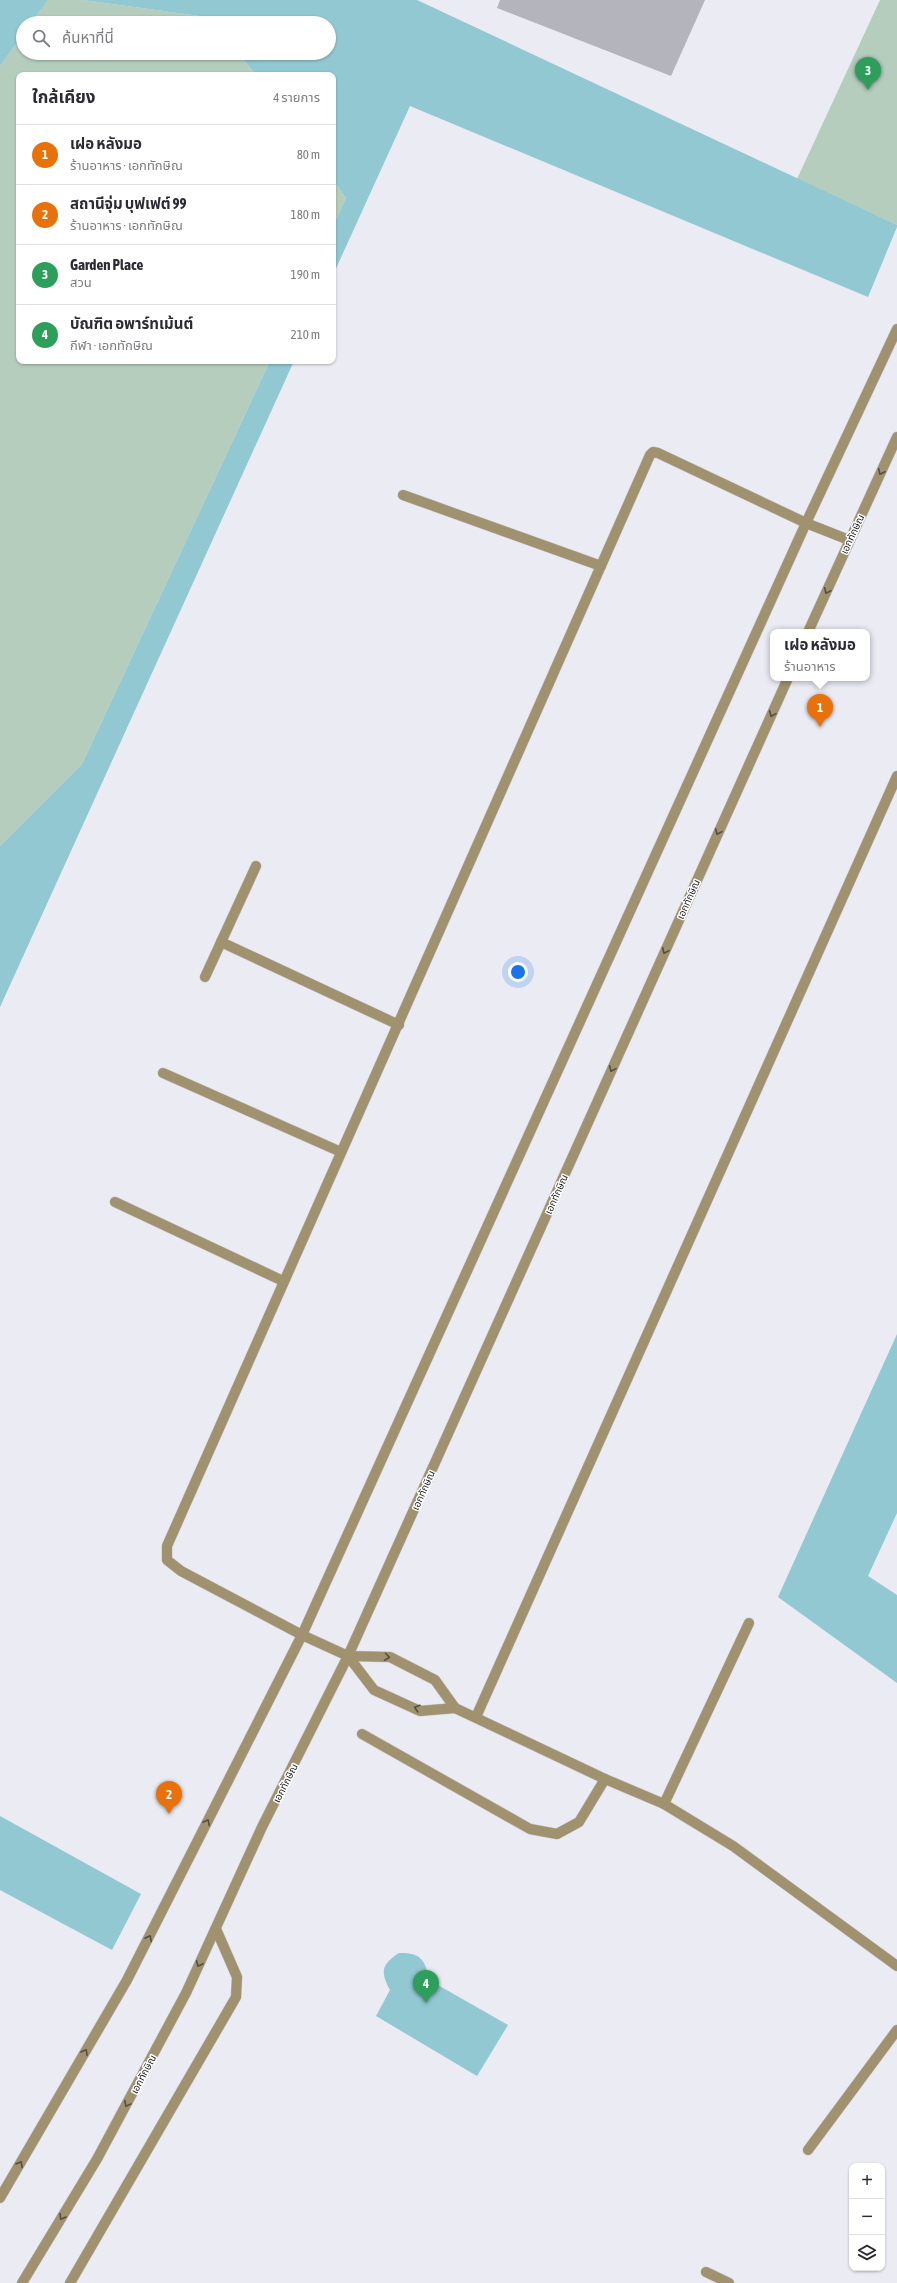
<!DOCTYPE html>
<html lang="th">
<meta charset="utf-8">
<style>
:root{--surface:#fff;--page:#f7f7f7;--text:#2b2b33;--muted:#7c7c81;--line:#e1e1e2;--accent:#336a50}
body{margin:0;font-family:"Asap Condensed","Noto Sans Thai",sans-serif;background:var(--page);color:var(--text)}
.controls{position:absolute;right:12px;bottom:12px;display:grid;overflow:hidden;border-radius:8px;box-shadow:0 1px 3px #0004}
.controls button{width:36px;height:36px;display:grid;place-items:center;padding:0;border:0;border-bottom:1px solid var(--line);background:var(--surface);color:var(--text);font:20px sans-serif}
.you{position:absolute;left:518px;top:972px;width:14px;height:14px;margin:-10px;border:3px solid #fff;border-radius:50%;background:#1a73e8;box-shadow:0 0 0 6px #1a73e833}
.badge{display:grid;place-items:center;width:26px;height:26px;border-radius:50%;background:var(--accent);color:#fff;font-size:13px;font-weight:700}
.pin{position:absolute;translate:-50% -33px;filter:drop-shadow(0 1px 2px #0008)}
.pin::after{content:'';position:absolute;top:21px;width:14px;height:12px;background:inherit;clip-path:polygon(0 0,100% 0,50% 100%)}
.popup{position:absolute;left:770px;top:629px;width:100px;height:52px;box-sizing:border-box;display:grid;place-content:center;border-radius:8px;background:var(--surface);filter:drop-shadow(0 1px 3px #0005);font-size:13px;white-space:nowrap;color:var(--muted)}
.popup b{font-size:15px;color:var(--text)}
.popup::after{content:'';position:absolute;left:50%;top:100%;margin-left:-8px;border:8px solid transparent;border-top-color:var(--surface)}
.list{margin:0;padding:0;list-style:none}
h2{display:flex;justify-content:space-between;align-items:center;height:52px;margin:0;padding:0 16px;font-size:17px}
h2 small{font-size:13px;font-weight:400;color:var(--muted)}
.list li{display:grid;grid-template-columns:26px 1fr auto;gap:12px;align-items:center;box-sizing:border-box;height:60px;padding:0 16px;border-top:1px solid var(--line)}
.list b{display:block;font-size:15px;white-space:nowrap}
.list p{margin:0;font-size:13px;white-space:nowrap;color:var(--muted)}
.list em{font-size:13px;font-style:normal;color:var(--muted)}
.icon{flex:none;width:22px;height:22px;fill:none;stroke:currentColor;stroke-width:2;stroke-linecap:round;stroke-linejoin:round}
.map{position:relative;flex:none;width:897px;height:2283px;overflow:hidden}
.search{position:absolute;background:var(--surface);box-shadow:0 1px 3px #0004;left:16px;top:16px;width:320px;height:44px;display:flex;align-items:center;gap:10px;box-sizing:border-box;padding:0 14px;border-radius:22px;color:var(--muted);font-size:15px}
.panel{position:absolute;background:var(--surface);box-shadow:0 1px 3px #0004;left:16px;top:72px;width:320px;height:292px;border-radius:8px}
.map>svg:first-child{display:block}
</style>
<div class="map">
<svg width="897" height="2283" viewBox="0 0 897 2283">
<rect width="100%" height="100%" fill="#eaebf3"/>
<g fill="#b4cdbc">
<polygon points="48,0 83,0 207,17 212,23 31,23"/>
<polygon points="880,0 897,0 897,225 797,179"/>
<polygon points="23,34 23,53 238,53 256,75 19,75 19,361 270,361 82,764 0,846 0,66"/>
<polygon points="333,180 346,198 333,226"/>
</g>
<g fill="#91c8d2">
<polygon points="0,0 48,0 31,23 23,23 23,34 0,66"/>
<polygon points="83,0 417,0 897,225 897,227 868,297 410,106 333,275 333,226 346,198 333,180 333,75 256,75 238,53 329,53 329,23 212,23 207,17"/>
<polygon points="270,361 294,361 0,1007 0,846 82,764"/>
<polygon points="897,1334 897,1513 868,1576 897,1595 897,1683 778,1597"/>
<polygon points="0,1816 141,1894 112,1950 0,1890"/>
<path d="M 399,1953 C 420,1952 426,1960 429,1980 L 508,2025 L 477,2076 L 376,2016 L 390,1990 C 381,1973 380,1965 399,1953 Z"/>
</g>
<polygon fill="#b3b4bc" points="500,0 705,0 671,76 497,8"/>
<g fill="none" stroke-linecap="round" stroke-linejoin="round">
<g stroke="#c8c9d1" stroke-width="11">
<polyline id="service" points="808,2150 897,2030"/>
</g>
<g stroke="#c8c9d1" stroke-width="11">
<g id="minor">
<polyline points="403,495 601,566"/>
<polyline points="808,632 897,437"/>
<polyline points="221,942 399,1025"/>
<polyline points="205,977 256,866"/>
<polyline points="163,1073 341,1152"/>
<polyline points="115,1202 283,1281"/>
<polyline points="348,1656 374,1690 420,1711 455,1708 605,1779 664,1804 733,1846 897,1966"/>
<polyline points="455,1708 435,1680 390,1657 348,1656 302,1635 181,1571 167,1560 167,1546 650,455 653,452 658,453 806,523 849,540"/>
<polyline points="476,1717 897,776"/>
<polyline points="362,1734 530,1829 557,1834 579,1822 605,1779"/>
<polyline points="664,1804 749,1623"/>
<polyline points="0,2198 127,1980 302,1635 806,523 897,329"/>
<polyline points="706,2272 729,2283"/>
<polyline points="22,2283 97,2159 186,1993 262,1827 348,1656 788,678"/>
<polyline points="70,2283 236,1997 237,1977 216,1929"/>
</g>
</g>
<use href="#service" stroke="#a0926e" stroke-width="10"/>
<use href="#minor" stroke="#a0926e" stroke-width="10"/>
</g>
<defs><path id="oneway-chevron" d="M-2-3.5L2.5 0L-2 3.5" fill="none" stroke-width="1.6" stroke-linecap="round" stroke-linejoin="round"/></defs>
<g stroke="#554f41">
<use href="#oneway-chevron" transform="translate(881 472) rotate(115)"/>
<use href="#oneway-chevron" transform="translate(827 591) rotate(114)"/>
<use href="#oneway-chevron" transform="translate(772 714) rotate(114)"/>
<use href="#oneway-chevron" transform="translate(718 832) rotate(114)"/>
<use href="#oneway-chevron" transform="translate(665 951) rotate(114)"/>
<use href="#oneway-chevron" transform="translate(612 1069) rotate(114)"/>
<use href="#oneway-chevron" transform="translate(387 1657) rotate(8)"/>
<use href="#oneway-chevron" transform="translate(417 1708) rotate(-162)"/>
<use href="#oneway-chevron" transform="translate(207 1822) rotate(-63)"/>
<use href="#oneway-chevron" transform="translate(149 1938) rotate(-63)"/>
<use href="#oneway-chevron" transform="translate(199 1964) rotate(115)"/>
<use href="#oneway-chevron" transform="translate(85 2052) rotate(-60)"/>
<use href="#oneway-chevron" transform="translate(127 2104) rotate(118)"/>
<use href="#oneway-chevron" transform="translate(20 2164) rotate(-60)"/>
<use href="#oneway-chevron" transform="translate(62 2217) rotate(121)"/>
</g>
<g text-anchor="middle" stroke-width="3" stroke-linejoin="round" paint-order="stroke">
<g font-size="10" fill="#18191c" stroke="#fff">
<text transform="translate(852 534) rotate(-65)" y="4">เอกทักษิณ</text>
<text transform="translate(688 899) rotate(-66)" y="4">เอกทักษิณ</text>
<text transform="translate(556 1194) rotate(-66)" y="4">เอกทักษิณ</text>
<text transform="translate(423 1490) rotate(-66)" y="4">เอกทักษิณ</text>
<text transform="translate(285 1783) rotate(-63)" y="4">เอกทักษิณ</text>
<text transform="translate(143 2074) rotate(-62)" y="4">เอกทักษิณ</text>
</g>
</g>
</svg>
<div class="controls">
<button>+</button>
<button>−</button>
<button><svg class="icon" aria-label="layers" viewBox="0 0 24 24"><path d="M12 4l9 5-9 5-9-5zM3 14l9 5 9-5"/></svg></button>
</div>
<div class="you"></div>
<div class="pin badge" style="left:820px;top:727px;background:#e8710a">1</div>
<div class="popup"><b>เฝอ หลังมอ</b>ร้านอาหาร</div>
<div class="pin badge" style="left:169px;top:1814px;background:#e8710a">2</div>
<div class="pin badge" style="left:868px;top:90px;background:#2e9e5b">3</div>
<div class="pin badge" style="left:426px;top:2003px;background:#2e9e5b">4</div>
<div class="search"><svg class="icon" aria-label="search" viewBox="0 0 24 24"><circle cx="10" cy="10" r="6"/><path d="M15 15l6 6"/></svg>ค้นหาที่นี่</div>
<section class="panel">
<h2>ใกล้เคียง<small>4 รายการ</small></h2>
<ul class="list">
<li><span class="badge" style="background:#e8710a">1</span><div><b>เฝอ หลังมอ</b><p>ร้านอาหาร · เอกทักษิณ</p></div><em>80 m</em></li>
<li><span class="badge" style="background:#e8710a">2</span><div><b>สถานีจุ่ม บุฟเฟต์ 99</b><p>ร้านอาหาร · เอกทักษิณ</p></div><em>180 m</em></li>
<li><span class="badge" style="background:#2e9e5b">3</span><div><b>Garden Place</b><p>สวน</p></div><em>190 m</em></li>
<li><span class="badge" style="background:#2e9e5b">4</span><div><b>บัณฑิต อพาร์ทเม้นต์</b><p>กีฬา · เอกทักษิณ</p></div><em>210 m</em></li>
</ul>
</section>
</div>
